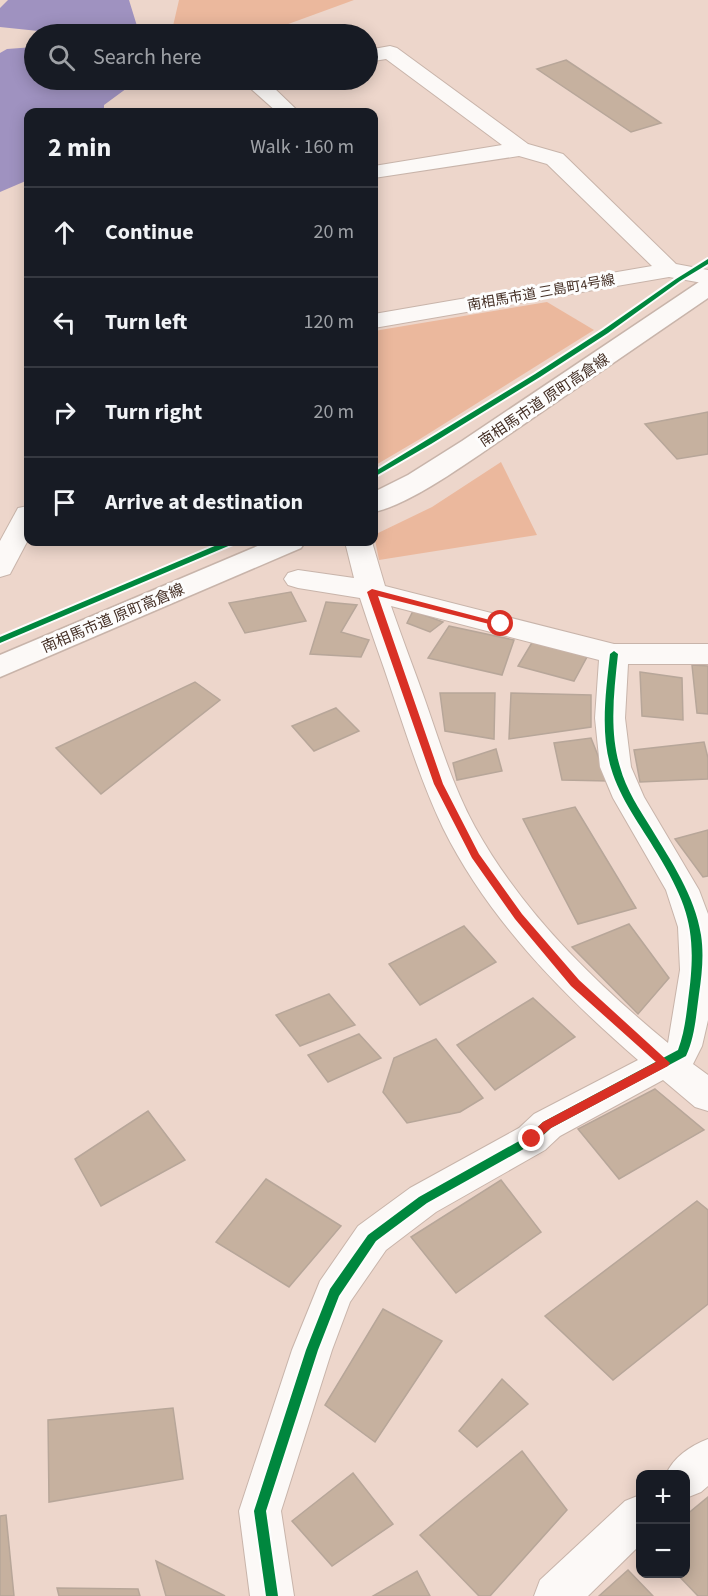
<!DOCTYPE html>
<meta charset="utf-8">
<style>
:root{--surface:#171b24;--page:#20242c;--text:#f1f3f6;--muted:#9ea1a6;--line:#363941}
body{margin:0;font-family:"Source Sans 3","Noto Sans JP",sans-serif;background:var(--page);color:var(--text)}
.controls{position:absolute;right:18px;bottom:18px;display:grid;overflow:hidden;border-radius:12px;box-shadow:0 3px 15px #0003}
.controls button{width:54px;height:54px;display:grid;place-items:center;padding:0;border:0;border-bottom:2px solid var(--line);background:var(--surface);color:var(--text);font:30px sans-serif}
.stop{position:absolute;width:18px;height:18px;margin:-14px;border:4px solid #d93025;border-radius:50%;background:#fff}
.stop.end{background:#d93025;border-color:#fff;box-shadow:0 2px 6px #0008}
.list{margin:0;padding:0;list-style:none}
h2{display:flex;justify-content:space-between;align-items:center;height:78px;margin:0;padding:0 24px;font-size:26px}
h2 small{font-size:20px;font-weight:400;color:var(--muted)}
.list li{display:grid;grid-template-columns:39px 1fr auto;gap:18px;align-items:center;box-sizing:border-box;height:90px;padding:0 24px;border-top:2px solid var(--line)}
.list b{display:block;font-size:22px;white-space:nowrap}
.list em{font-size:20px;font-style:normal;color:var(--muted)}
.icon{flex:none;width:33px;height:33px;fill:none;stroke:currentColor;stroke-width:2;stroke-linecap:round;stroke-linejoin:round}
.map{position:relative;flex:none;width:708px;height:1596px;overflow:hidden}
.search{position:absolute;background:var(--surface);box-shadow:0 3px 15px #0003;left:24px;top:24px;width:354px;height:66px;display:flex;align-items:center;gap:15px;box-sizing:border-box;padding:0 21px;border-radius:33px;color:var(--muted);font-size:22px}
.panel{position:absolute;background:var(--surface);box-shadow:0 3px 15px #0003;left:24px;top:108px;width:354px;height:438px;border-radius:12px}
.map>svg:first-child{display:block}
</style>
<div class="map">
<svg width="708" height="1596" viewBox="0 0 708 1596">
<rect width="100%" height="100%" fill="#edd6cb"/>
<g fill="#ebb89d">
<polygon points="179,0 354,0 261,34 235,34 173,26"/>
<polygon points="547,302 594,330 420,439 374,466 374,331"/>
<polygon points="501,462 537,535 379,560 374,535 432,507"/>
</g>
<g fill="#9f92c0">
<polygon points="8,0 129,0 137,26 172,34 67,34 0,27 0,8"/>
<polygon points="34,47 34,80 138,80 104,105 104,112 28,112 28,180 0,192 0,53 7,49"/>
</g>
<g fill="#c6b19f" stroke="#b7a699" stroke-width="1.5">
<polygon points="566,60 661,123 631,132 537,69"/>
<polygon points="708,412 708,454 677,459 645,424"/>
<polygon points="291,592 306,621 245,633 229,603"/>
<polygon points="326,602 357,605 341,632 369,640 361,657 310,654"/>
<polygon points="413,611 443,622 430,632 407,623"/>
<polygon points="449,626 514,640 502,675 428,658"/>
<polygon points="533,641 587,657 574,681 518,666"/>
<polygon points="692,665 708,666 708,714 697,713"/>
<polygon points="640,672 682,678 683,720 642,716"/>
<polygon points="195,682 220,700 101,794 56,748"/>
<polygon points="440,693 495,693 494,739 445,731"/>
<polygon points="511,693 591,695 591,727 509,739"/>
<polygon points="336,708 359,731 314,751 292,726"/>
<polygon points="591,738 608,781 562,780 554,743"/>
<polygon points="704,742 708,758 708,779 640,782 634,750"/>
<polygon points="496,749 502,771 457,780 453,763"/>
<polygon points="575,807 636,908 578,924 523,819"/>
<polygon points="708,830 708,876 703,877 675,839"/>
<polygon points="629,924 669,978 638,1014 572,947"/>
<polygon points="464,926 496,962 420,1005 389,964"/>
<polygon points="329,994 355,1025 300,1046 276,1015"/>
<polygon points="533,998 575,1037 495,1090 457,1045"/>
<polygon points="359,1034 381,1058 328,1082 308,1055"/>
<polygon points="436,1039 483,1098 460,1112 407,1123 383,1092 394,1058"/>
<polygon points="655,1089 704,1130 619,1179 578,1129"/>
<polygon points="148,1111 185,1160 101,1206 75,1159"/>
<polygon points="266,1179 341,1226 289,1287 216,1242"/>
<polygon points="501,1180 541,1232 456,1293 411,1237"/>
<polygon points="697,1201 708,1210 708,1304 613,1380 545,1316"/>
<polygon points="383,1309 442,1341 375,1442 325,1405"/>
<polygon points="502,1379 528,1404 477,1447 459,1431"/>
<polygon points="173,1408 183,1479 49,1502 48,1420"/>
<polygon points="522,1451 567,1510 490,1596 479,1596 420,1535"/>
<polygon points="353,1473 393,1524 332,1566 292,1521"/>
<polygon points="708,1497 708,1596 698,1596 677,1574 686,1574 686,1515"/>
<polygon points="6,1515 14,1596 0,1596 0,1516"/>
<polygon points="156,1561 225,1596 166,1596"/>
<polygon points="628,1570 653,1596 599,1596"/>
<polygon points="417,1571 430,1596 373,1596"/>
<polygon points="57,1588 138,1589 140,1596 59,1596"/>
</g>
<g fill="none" stroke-linecap="round" stroke-linejoin="round">
<g stroke="#c8b4aa" stroke-width="2">
<g id="street">
<polygon points="390,46 397,48 528,144 563,154 676,264 708,270 708,284 669,277 374,328 374,314 652,266 547,164 519,156 374,178 374,166 502,145 386,59 368,62 368,50"/>
<polygon points="250,80 281,80 278,84 272,86 299,112 277,112 250,88 247,84"/>
<polygon points="28,506 28,540 10,574 0,577 0,541 18,508"/>
<path d="M 345,542 L 372,542 L 385,586 L 614,644 L 708,644 L 708,664 L 628,664 L 625,718 L 631,767 L 644,797 L 699,890 L 708,914 L 708,1020 L 702,1046 L 693,1064 L 708,1075 L 708,1111 L 695,1107 L 663,1080 L 560,1136 L 545,1150 L 436,1212 L 386,1250 L 350,1302 L 332,1350 L 281,1511 L 294,1596 L 250,1596 L 239,1511 L 292,1350 L 320,1281 L 358,1226 L 410,1188 L 519,1128 L 534,1114 L 638,1060 C 562,994 488,919 443,828 C 422,784 408,739 392,692 C 382,661 370,630 360,598 L 298,588 L 288,585 L 284,579 L 288,573 L 298,570 L 354,578 ZM 391,606 L 599,660 L 595,718 L 600,767 L 613,798 L 666,890 L 678,927 L 680,970 L 668,1043 C 594,982 522,912 475,827 C 453,787 440,743 425,700 C 414,669 402,638 391,606 Z"/>
<path d="M 708,1439 L 708,1486 L 701,1492 L 686,1498 L 686,1474 L 666,1474 C 674,1457 690,1446 708,1439 Z"/>
<polygon points="640,1495 640,1545 588,1596 534,1596 540,1580 625,1501"/>
</g>
</g>
<g stroke="#c8b4aa" stroke-width="3">
<g id="secondary">
<path d="M 708,280 L 708,298 C 641,344 575,389 508,435 C 474,458 412,504 374,512 L 374,492 L 408,475 L 462,441 L 699,282 Z"/>
<polygon points="267,542 305,542 301,548 0,677 0,655"/>
</g>
</g>
<use href="#street" fill="#fcf9f7" fill-rule="evenodd"/>
<use href="#secondary" fill="#fcf9f7" fill-rule="evenodd"/>
<g stroke="#fdfdfd" stroke-width="4">
<g id="cycleway">
<polygon points="708,259 708,264 680,281 608,333 540,377 431,444 374,477 374,472 535,374 603,330 676,279"/>
<polygon points="224,542 234,542 233,544 0,643 0,637"/>
<path d="M 614,651 L 618,654 C 614,691 609,731 620,767 C 626,789 639,809 651,828 C 671,861 695,896 701,935 C 704,954 702,974 699,994 C 696,1015 695,1037 686,1056 L 551,1128 L 536,1142 L 427,1203 L 376,1241 L 339,1296 L 318,1350 L 266,1511 L 278,1596 L 266,1596 L 254,1511 L 306,1350 L 330,1289 L 368,1235 L 419,1197 L 528,1136 L 543,1122 L 678,1050 C 684,1034 686,1018 688,1001 C 697,936 691,909 657,853 C 641,826 620,799 611,768 C 600,732 606,691 610,654 Z"/>
</g>
</g>
<use href="#cycleway" fill="#00873e" fill-rule="evenodd"/>
</g>
<polygon fill="#d93025" points="372,589 505,624 501,627 378,596 443,784 479,854 522,914 579,980 670,1063 668,1066 551,1128 532,1144 528,1142 528,1136 543,1122 656,1062 571,986 515,919 472,858 434,784 367,592"/>
<g text-anchor="middle" stroke-width="6" stroke-linejoin="round" paint-order="stroke">
<g font-size="14" fill="#453026" stroke="#fdfdfd">
<text transform="translate(541 292) rotate(-10)" y="5">南相馬市道 三島町4号線</text>
</g>
<g font-size="15" fill="#453026" stroke="#fdfdfd">
<text transform="translate(544 400) rotate(-34)" y="5">南相馬市道 原町高倉線</text>
<text transform="translate(113 618) rotate(-23)" y="5">南相馬市道 原町高倉線</text>
</g>
</g>
</svg>
<div class="controls">
<button>+</button>
<button>−</button>
</div>
<div class="stop" style="left:501px;top:624px"></div>
<div class="stop end" style="left:532px;top:1139px"></div>
<div class="search"><svg class="icon" aria-label="search" viewBox="0 0 24 24"><circle cx="10" cy="10" r="6"/><path d="M15 15l6 6"/></svg>Search here</div>
<section class="panel">
<h2>2 min<small>Walk · 160 m</small></h2>
<ul class="list">
<li><svg class="icon" aria-label="ahead" viewBox="0 0 24 24"><path d="M12 20V5M6 11l6-6 6 6"/></svg><div><b>Continue</b></div><em>20 m</em></li>
<li><svg class="icon" aria-label="left" viewBox="0 0 24 24"><path d="M17 20v-9H6M10 6l-5 5 5 5"/></svg><div><b>Turn left</b></div><em>120 m</em></li>
<li><svg class="icon" aria-label="right" viewBox="0 0 24 24"><path d="M7 20v-9h11M14 6l5 5-5 5"/></svg><div><b>Turn right</b></div><em>20 m</em></li>
<li><svg class="icon" aria-label="arrive" viewBox="0 0 24 24"><path d="M6 21V4h12l-3 4 3 4H6"/></svg><div><b>Arrive at destination</b></div></li>
</ul>
</section>
</div>
